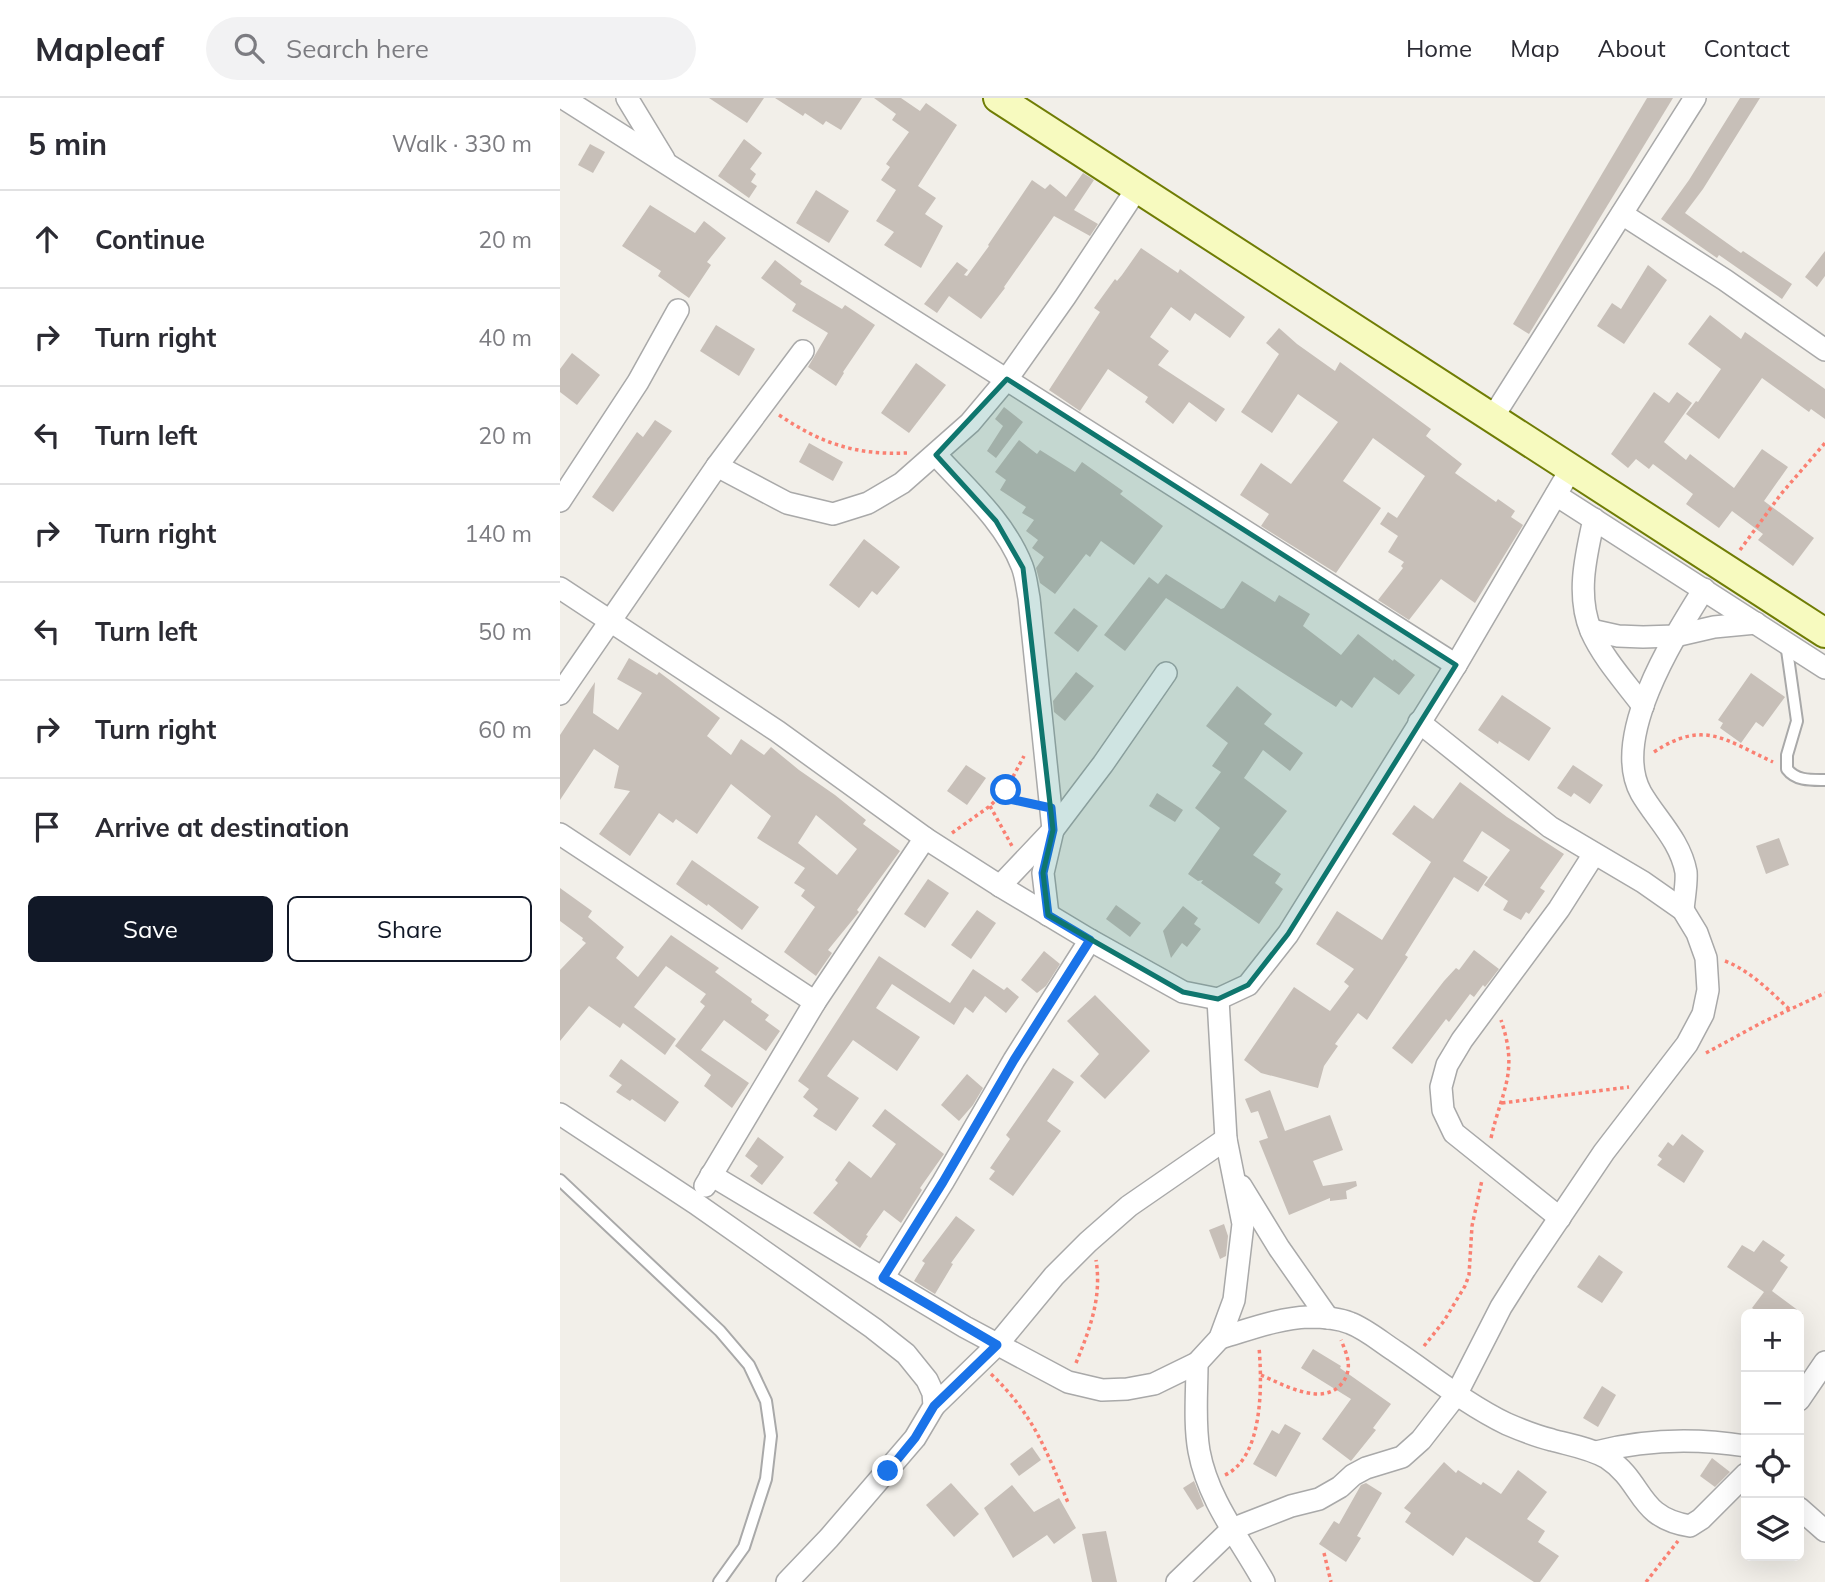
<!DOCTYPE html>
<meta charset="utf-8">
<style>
:root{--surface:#fff;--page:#f2f2f3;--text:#2b2b33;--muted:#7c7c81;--line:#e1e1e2;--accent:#111827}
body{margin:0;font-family:Mulish,sans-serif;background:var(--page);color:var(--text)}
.controls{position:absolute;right:21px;bottom:21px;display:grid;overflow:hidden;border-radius:10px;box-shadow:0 7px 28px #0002}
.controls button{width:63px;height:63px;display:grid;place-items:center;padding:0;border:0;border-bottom:2px solid var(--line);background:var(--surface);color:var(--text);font:35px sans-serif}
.stop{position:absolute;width:21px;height:21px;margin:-16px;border:5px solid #1a73e8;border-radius:50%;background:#fff}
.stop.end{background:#1a73e8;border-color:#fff;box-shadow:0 2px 7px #0008}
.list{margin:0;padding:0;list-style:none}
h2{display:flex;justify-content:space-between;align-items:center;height:91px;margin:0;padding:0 28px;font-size:30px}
h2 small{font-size:23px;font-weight:400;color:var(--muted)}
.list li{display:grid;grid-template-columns:46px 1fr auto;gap:21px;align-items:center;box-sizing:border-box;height:98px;padding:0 28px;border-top:2px solid var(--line)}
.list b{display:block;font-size:26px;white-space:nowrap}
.list em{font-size:23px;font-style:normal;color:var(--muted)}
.actions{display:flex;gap:14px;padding:21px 28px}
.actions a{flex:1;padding:16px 0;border:2px solid var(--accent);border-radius:10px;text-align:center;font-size:24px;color:var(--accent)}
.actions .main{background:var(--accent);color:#fff}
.icon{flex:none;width:38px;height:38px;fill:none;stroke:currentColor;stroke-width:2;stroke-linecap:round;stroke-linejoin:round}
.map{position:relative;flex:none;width:1265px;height:1484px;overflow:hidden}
header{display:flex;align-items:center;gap:42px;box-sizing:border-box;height:98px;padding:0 35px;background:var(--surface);border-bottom:2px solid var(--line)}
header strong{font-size:33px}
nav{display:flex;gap:38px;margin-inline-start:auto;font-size:24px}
.search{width:490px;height:63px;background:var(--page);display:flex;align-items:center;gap:18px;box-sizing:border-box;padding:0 24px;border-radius:38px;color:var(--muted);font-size:26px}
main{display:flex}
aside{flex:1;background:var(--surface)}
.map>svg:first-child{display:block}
</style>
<header>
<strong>Mapleaf</strong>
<div class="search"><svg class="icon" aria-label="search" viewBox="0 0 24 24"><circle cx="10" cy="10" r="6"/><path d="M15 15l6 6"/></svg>Search here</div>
<nav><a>Home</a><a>Map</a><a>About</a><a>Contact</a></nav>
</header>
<main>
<aside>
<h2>5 min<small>Walk · 330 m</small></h2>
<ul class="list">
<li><svg class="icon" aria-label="ahead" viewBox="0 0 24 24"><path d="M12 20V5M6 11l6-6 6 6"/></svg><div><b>Continue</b></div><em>20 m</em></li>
<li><svg class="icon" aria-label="right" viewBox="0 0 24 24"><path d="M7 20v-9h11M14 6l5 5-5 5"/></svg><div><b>Turn right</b></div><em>40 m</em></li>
<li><svg class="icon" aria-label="left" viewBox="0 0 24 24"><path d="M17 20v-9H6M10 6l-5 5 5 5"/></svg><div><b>Turn left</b></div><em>20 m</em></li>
<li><svg class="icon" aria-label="right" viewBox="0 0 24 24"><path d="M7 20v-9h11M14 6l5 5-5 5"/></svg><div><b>Turn right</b></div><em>140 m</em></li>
<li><svg class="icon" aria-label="left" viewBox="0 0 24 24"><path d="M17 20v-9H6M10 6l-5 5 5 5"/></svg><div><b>Turn left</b></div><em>50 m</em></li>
<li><svg class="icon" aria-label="right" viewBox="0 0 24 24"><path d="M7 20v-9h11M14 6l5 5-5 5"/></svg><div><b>Turn right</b></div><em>60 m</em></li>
<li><svg class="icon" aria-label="arrive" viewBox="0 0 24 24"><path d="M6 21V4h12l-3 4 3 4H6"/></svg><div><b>Arrive at destination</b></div></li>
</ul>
<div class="actions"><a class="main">Save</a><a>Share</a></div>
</aside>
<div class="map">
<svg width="1265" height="1484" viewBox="0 0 1265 1484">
<rect width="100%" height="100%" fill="#f2efe9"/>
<g fill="#c7bfb8" fill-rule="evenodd">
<polygon points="149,0 204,0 187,25"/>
<polygon points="215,0 302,0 281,32 266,23 263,27 245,15 243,18"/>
<polygon points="314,0 341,0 360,13 366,5 397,27 358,88 376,100 365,116 383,128 361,170 324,147 334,134 316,123 336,92 321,82 330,69 326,66 349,34 332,22 336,16"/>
<polygon points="1087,0 1113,0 969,236 953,226"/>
<polygon points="1180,0 1200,0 1143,91 1125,115 1181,155 1183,153 1232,186 1222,201 1159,157 1157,160 1101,121 1129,82"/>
<polygon points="184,41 202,55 190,71 196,76 191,84 197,88 189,100 158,78"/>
<polygon points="30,46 45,54 33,75 18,67"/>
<polygon points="523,75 534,82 514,112 538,126 530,138 494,118 444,189 445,190 421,221 389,198 377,215 364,206 397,164 408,172 404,177 407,178 429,148 428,147 472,82 485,91 490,86 506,99"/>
<polygon points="256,92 289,113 269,145 236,125"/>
<polygon points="90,107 135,135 144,123 166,140 147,164 151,167 129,200 98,178 101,173 62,148"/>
<polygon points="581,150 618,175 620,171 685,219 670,240 635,215 630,223 611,209 590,239 609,253 598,267 665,311 656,324 629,304 613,326 585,304 588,299 548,271 520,313 489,292 540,214 534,210 555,181 557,183 562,177"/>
<polygon points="1265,153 1265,178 1257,189 1245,179"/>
<polygon points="215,162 242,183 240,186 282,211 285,207 315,227 283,274 284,275 276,288 248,269 268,235 232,213 236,206 201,180"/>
<polygon points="1088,167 1107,182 1064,246 1037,228 1052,205 1061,211"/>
<polygon points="1150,217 1181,241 1185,234 1265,291 1265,321 1251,311 1249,314 1202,280 1159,341 1126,316 1136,303 1138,304 1161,271 1128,246"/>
<polygon points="156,227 195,251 179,278 140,253"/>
<polygon points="719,230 737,246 775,273 780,264 871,331 866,338 902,366 895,375 936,404 938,401 955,413 951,419 963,427 915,505 881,481 849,522 818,502 843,470 841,468 844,464 828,454 838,438 820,426 828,414 837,420 865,378 813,340 783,383 821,410 776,475 701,428 709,416 680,397 701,365 731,386 778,324 738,296 712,335 681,314 719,256 706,245"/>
<polygon points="12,255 40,277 17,307 0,294 0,271"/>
<polygon points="356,265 386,287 349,335 321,315"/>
<polygon points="1094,294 1109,305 1117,294 1132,305 1104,344 1126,362 1130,356 1174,390 1202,351 1228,369 1204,403 1254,440 1233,468 1198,442 1203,436 1172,413 1159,430 1126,406 1133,396 1093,366 1089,371 1076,361 1068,370 1051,356"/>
<polygon points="444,309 463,324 436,360 427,353 443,328 435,321"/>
<polygon points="95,322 112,333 53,414 32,399 77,334 83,339"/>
<polygon points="459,342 477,356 480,352 515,374 522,364 563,393 560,396 603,428 574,467 541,443 530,459 526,456 495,496 480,485 476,470 484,459 472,450 478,442 466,433 474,422 462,415 466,409 440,392 446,382 435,374"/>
<polygon points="249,345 283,364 273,383 239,364"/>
<polygon points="304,441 340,469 317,497 312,493 299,510 269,487"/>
<polygon points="606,476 661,511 664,510 682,483 715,504 719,497 750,516 743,528 781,557 798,536 833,563 834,561 855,577 839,597 814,579 792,610 781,602 776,609 606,500 565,553 544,537 589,479 598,486"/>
<polygon points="514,510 538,528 518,554 494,535"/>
<path d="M 69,560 L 97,577 L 99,574 L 160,620 L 147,638 L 171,657 L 181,641 L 204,657 L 211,649 L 239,672 L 275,697 L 306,722 L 303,726 L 340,753 L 297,812 L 299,814 L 268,852 L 272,855 L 256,878 L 224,854 L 255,809 L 241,798 L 245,792 L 234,785 L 245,770 L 197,740 L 211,718 L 171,686 L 137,736 L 116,721 L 113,725 L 99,715 L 70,758 L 39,736 L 70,693 L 54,690 L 59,668 L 34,651 L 0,702 L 0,637 L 35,584 L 33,615 L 58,632 L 82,595 L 57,581 ZM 256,717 L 297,751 L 277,777 L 238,745 Z"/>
<polygon points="516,574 534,588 505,623 494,614 493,603"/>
<polygon points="1191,575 1225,599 1203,629 1196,624 1181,645 1160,630 1163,625 1158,622"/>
<polygon points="677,588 712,616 704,626 743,655 730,673 703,652 684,680 727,713 693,757 721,776 715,785 723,791 699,826 641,785 643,782 638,783 628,776 660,730 635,710 661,674 652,668 668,645 646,628"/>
<polygon points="942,597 991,630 969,663 939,643 938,646 918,632"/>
<polygon points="406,667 426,680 407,707 387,693"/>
<polygon points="1013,667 1043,687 1030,706 1014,695 1011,699 997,690"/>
<polygon points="900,684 947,719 1004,756 980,790 985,793 969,816 966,814 961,822 943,812 948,803 924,787 950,752 922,733 903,763 928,779 918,794 894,779 845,857 848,859 807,922 798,915 775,946 778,948 764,968 758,990 701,975 684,962 734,889 770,913 789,888 784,884 794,871 756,846 777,813 822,842 871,764 832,736 854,707 873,721"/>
<polygon points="597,695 623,712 615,724 589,708"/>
<polygon points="1219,740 1229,767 1206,776 1196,748"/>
<polygon points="132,762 199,809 182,832 148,806 147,808 116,786"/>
<polygon points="368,781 389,795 365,830 344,816"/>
<polygon points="0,790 32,813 28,819 64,849 56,860 78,879 111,837 159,870 155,874 192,901 191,904 209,917 205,922 220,933 206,953 164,922 141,952 189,985 172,1010 144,988 151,977 115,948 145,908 140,904 146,896 106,868 74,909 116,941 105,957 63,925 60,930 29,908 0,943 0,872 26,845 22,842 23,840 0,823"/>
<polygon points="556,807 581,825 570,839 546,821"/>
<polygon points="623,808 638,820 634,826 641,831 627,849 622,845 611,860 603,833"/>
<polygon points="417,812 436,825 411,861 391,847"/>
<polygon points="914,852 939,871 925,889 923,887 914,899 910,896 889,924 886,921 852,966 832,950 884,883 896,870 899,872"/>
<polygon points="484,853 500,866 486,888 477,895 461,882"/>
<polygon points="319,858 390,905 413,871 444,892 447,889 459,899 446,915 425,898 413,915 405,909 394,927 332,886 316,910 360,939 337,973 293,942 267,978 299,1000 276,1033 253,1018 258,1011 243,999 249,991 238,983"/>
<polygon points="535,897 590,953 545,1001 520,978 539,956 507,923"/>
<polygon points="61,961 119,1004 105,1024 72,1001 70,1003 56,994 62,987 49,978"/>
<polygon points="493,970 514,984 487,1023 501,1033 453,1098 429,1081 435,1073 430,1070 450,1041 446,1037"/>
<polygon points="407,976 423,990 413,1007 399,1023 381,1007"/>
<polygon points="710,992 725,1033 770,1017 783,1052 753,1063 763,1088 796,1083 797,1088 786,1093 787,1101 770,1103 770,1100 729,1117 699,1043 708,1040 698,1013 691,1015 685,1001"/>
<polygon points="325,1011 384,1056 360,1090 362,1092 341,1125 324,1112 306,1137 308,1138 300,1150 253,1115 278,1085 275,1082 289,1063 311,1080 336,1046 312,1028"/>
<polygon points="1122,1036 1144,1053 1124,1085 1097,1067 1102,1061 1098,1058 1108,1044 1113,1048"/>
<polygon points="198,1039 224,1059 202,1087 190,1078 198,1068 185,1058"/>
<polygon points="396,1118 415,1132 391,1165 393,1166 375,1196 354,1183 365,1165 362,1163"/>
<polygon points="664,1126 668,1138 666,1158 660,1161 649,1132"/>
<polygon points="1203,1142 1225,1157 1220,1163 1228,1169 1212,1193 1243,1216 1201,1216 1192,1210 1204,1194 1167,1169 1182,1147 1194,1154"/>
<polygon points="1039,1157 1063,1174 1042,1205 1017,1189"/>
<polygon points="753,1251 781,1268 780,1270 831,1306 813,1330 816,1332 791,1363 762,1341 791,1301 741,1270"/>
<polygon points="1042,1288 1056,1297 1038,1329 1023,1320"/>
<polygon points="725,1326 741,1335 716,1379 693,1366 712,1332 719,1336"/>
<polygon points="472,1349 481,1362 459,1378 450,1366"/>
<polygon points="1152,1360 1170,1374 1155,1389 1140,1378"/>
<polygon points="884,1364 896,1375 898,1372 921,1387 923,1384 941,1396 958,1372 987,1394 967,1421 985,1433 978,1444 999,1458 980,1484 974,1484 906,1439 893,1458 845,1424 851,1415 844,1410"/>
<polygon points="634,1383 644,1408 637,1412 623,1390"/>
<polygon points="391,1385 419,1416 394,1439 366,1407"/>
<polygon points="806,1385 822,1395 797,1438 801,1440 786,1464 759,1446 774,1423 779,1426 801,1387"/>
<polygon points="452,1387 474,1414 499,1400 516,1430 494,1446 487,1437 453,1460 424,1410"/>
<polygon points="546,1433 557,1484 532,1484 522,1436"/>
</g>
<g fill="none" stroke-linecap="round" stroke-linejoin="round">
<g stroke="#a9a9a9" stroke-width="14">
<g id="lane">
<path d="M 1226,545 L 1237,623 L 1227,657 L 1227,671 C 1236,683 1251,682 1265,682"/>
<polyline points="0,1082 160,1233 189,1267 206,1303 211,1338 206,1381 184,1449 159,1484"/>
</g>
</g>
<g stroke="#a9a9a9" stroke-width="24">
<g id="street">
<polyline points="3,0 896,567"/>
<polyline points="67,0 104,61"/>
<polyline points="1062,116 1165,182 1265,252"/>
<polyline points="933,319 1135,0"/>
<path d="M 376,357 C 407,391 445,424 462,468 C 466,478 467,490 469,500 L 493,732 L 483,775 L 488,817"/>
<polyline points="157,368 227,405 273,416 308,405 342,385 410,325 447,281 505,199 578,89"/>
<polyline points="996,397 1265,570"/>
<polyline points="0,403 78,284 118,212"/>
<path d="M 1034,421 C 1026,457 1016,497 1031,533 C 1043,560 1065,584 1083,608"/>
<polyline points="0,490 217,633 365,740 440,788 530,842 623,894 658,901 688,887 728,836 896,567 1012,369"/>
<polyline points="1031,532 1058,538 1083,539 1115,538 1154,529 1196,525"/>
<polyline points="0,596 157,368 243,253"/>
<polyline points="0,736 255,904"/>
<polyline points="440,788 493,732 543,666 606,575"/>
<path d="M 1123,812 C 1124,800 1127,785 1126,774 C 1120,742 1096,721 1081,695 C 1050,639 1114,539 1144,491"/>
<polyline points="0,1016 135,1105 313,1230 346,1256 367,1282 373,1295 374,1308 355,1340 269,1440 227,1484"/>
<polyline points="151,1077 405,1229 508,1284 542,1292 567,1291 594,1286 637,1265 660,1240 674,1202 683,1126 666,1041 658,901"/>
<polyline points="145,1088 255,904 365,740"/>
<polyline points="681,1088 719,1150 768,1220"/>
<polyline points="1000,1120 894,1035 883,1012 881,989 887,967 902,942 999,811 1034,756"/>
<polyline points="323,1180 383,1084 454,962 530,842"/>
<path d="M 660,1240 C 688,1232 719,1220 748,1219 C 761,1219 778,1220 790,1225 C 806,1231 821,1244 835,1253 C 872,1278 906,1306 947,1326 C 961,1332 976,1338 992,1342 C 1010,1347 1030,1350 1047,1360 C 1085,1385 1076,1419 1130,1428 L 1141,1421 L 1186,1376"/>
<path d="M 637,1265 C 637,1294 634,1325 639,1353 C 648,1402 680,1441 704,1484"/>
<polyline points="1239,1302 1265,1264"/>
<polyline points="374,1308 437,1247 494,1178 528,1144 569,1108 666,1041"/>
<path d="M 1036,1354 C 1086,1341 1135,1340 1186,1348"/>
<polyline points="1239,1410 1265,1433"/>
<polyline points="617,1484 672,1431 731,1408 759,1401 780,1389 793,1377 806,1370 842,1359 861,1342 896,1297 941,1209 965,1171 1044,1054 1127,946 1143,916 1148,892 1146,860 1137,835 1123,812 1083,784 990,729 859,624"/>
</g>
</g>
<g stroke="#707d05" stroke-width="32">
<polyline id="secondary" points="438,0 1265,535"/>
</g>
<g stroke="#fa8072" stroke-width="3.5" stroke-dasharray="3.5 3.5" stroke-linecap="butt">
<path d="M 219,317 C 262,346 296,357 347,355"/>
<polyline points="1180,452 1221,396 1265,345"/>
<path d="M 1094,654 C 1144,621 1165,642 1213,664"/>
<polyline points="440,699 472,705"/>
<polyline points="430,708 452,748"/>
<polyline points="392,735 430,708 446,692 464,658"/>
<path d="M 1165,863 C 1189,872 1210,893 1229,911"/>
<polyline points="1146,955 1201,925 1265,895"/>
<polyline points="942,1005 1069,989"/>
<path d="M 931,1040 C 942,991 959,975 941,922"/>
<polyline points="864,1248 884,1223 905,1188 909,1177 912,1128 922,1082"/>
<path d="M 516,1265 C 530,1231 542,1199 536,1162"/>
<path d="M 431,1276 C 474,1317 487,1354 509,1407"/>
<path d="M 701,1277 C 724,1287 764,1310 783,1284 C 793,1270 787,1256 781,1242"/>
<path d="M 665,1377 C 704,1359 702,1284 699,1249"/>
<polyline points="764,1455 771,1484"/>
<polyline points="1086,1484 1118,1443"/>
</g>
<use href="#lane" stroke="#fff" stroke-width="10"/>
<use href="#street" stroke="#fff" stroke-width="21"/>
<use href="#secondary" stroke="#f7fabf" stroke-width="28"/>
</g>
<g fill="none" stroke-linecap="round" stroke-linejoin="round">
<polyline stroke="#1a73e8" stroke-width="9" points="328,1373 355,1340 374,1308 437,1247 323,1180 383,1084 454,962 530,842 488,817 483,775 493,732 491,710 440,699 446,692"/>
</g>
<path fill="#0f766e" fill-opacity="0.2" stroke="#0f766e" stroke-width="5" stroke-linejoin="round" d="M 447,281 L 896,567 L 728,836 L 688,887 L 658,901 L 623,894 L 488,817 L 483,775 L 493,732 L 463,470 L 436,423 L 376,357 Z"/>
</svg>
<div class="controls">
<button>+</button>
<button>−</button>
<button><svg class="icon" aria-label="locate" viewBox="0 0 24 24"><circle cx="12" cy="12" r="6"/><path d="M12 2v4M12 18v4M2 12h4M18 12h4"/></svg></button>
<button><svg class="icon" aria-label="layers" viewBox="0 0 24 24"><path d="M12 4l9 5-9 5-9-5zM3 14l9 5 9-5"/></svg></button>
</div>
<div class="stop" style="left:446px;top:692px"></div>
<div class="stop end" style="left:328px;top:1373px"></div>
</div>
</main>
